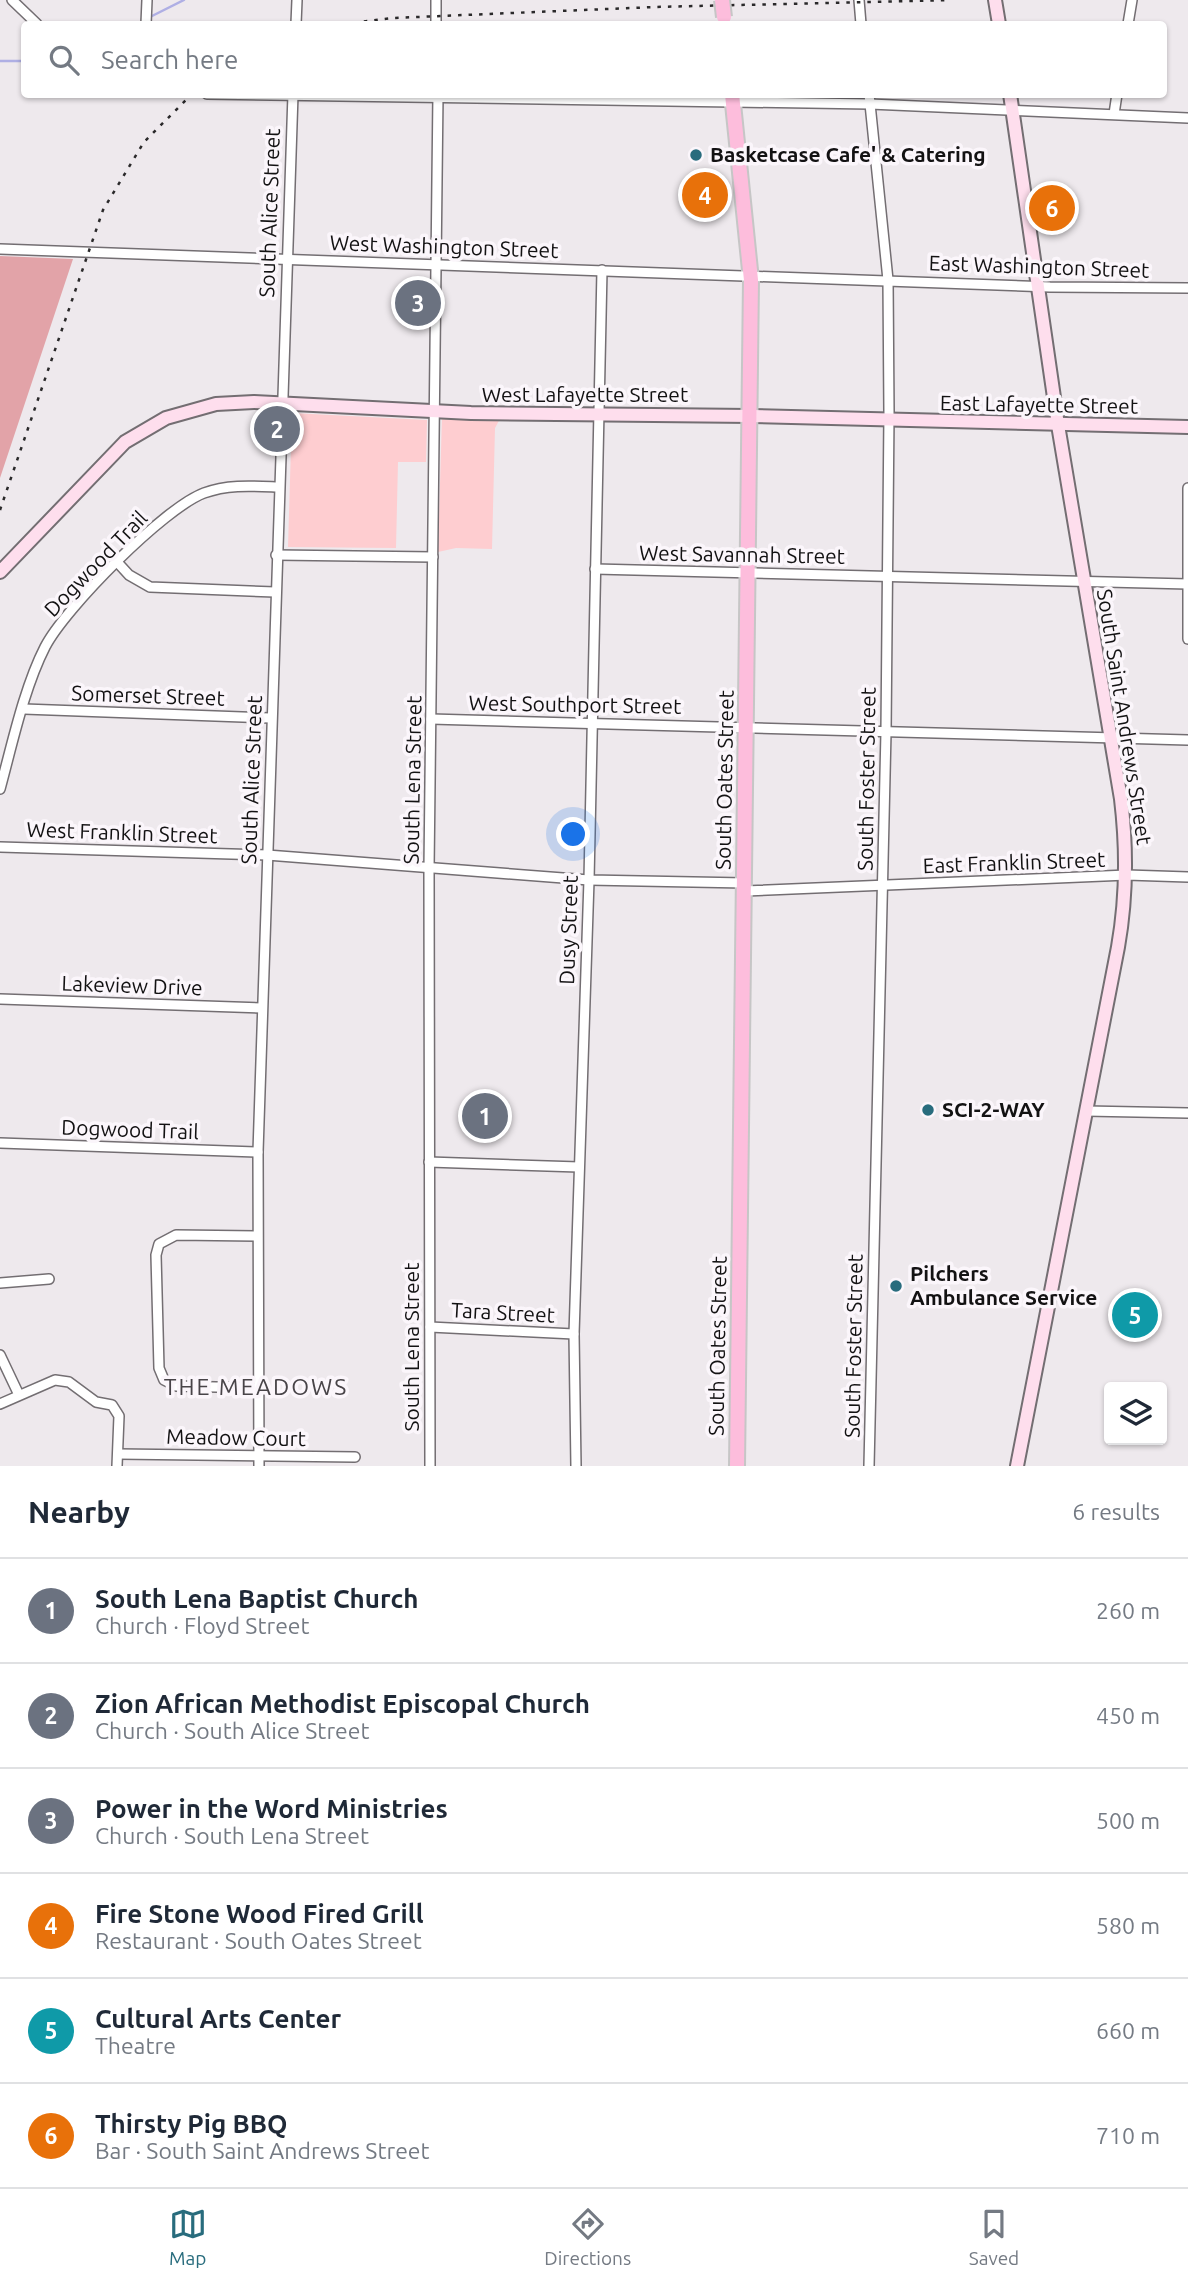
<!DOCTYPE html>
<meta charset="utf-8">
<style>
:root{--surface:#fff;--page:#f6f6f7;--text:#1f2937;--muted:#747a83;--line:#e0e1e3;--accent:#286c7d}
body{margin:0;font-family:Ubuntu,sans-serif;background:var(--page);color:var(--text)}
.controls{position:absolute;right:21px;bottom:21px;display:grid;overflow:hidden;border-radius:7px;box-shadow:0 2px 5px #0004}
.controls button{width:63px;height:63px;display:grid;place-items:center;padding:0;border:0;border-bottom:2px solid var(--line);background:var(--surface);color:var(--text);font:35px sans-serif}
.you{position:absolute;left:574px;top:835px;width:24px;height:24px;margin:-18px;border:5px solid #fff;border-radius:50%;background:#1a73e8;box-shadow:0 0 0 10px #1a73e833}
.badge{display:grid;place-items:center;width:46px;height:46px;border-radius:50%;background:var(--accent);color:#fff;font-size:23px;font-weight:700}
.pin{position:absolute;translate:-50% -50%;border:4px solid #fff;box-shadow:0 2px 7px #0006}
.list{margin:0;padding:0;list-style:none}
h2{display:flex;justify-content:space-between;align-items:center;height:91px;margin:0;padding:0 28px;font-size:30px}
h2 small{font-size:23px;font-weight:400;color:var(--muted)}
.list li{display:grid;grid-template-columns:46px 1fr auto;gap:21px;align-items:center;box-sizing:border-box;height:105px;padding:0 28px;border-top:2px solid var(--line)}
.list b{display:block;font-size:26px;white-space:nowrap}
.list p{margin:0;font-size:23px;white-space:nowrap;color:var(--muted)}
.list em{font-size:23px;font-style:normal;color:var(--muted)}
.icon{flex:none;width:38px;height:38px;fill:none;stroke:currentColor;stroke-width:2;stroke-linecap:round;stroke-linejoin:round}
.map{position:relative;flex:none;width:1188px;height:1466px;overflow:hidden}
.search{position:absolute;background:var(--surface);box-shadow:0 2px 5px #0004;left:21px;right:21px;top:21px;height:77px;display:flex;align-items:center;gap:18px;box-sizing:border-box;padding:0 24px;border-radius:7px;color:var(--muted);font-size:26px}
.sheet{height:721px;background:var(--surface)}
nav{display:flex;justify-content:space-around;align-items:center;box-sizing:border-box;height:98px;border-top:2px solid var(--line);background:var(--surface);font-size:19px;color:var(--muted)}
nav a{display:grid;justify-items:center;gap:4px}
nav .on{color:var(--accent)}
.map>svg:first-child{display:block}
</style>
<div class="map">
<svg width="1188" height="1466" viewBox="0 0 1188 1466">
<rect width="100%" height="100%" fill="#eee9ed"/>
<g fill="#fecdd0">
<polygon points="292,413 427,420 426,462 398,462 396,548 288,547"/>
<polygon points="442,417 501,417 495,428 492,549 456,548 438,552"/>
</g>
<polygon fill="#e2a3a8" points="0,256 73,259 0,478"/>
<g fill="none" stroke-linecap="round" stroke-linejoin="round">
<g stroke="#afafe4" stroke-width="2.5">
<polyline points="152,16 184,0"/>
<polyline points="135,24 138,23"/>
<polyline points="0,61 24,61"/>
</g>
<g stroke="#736e72" stroke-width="12">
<g id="street">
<polyline points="12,0 37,24"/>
<polyline points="436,0 436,24"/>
<polyline points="859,0 861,24"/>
<polyline points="146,24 147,0"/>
<polyline points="296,24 297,0"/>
<polyline points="1128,24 1132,0"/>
<polyline points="207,94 870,104 1188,118"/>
<polyline points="869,94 888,280 889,414 886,732 869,1466"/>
<polyline points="1114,114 1117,94"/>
<polyline points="0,249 1050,287 1188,288"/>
<polyline points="1188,488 1188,639"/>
<polyline points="276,555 433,557"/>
<polyline points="118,563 129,575 150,587 275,592"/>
<polyline points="595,569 1188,584"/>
<polyline points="24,709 271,718"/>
<polyline points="431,719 1188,740"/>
<path d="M 0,789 C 12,745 24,688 45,647 C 65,608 164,508 204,493 C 228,484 253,486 278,487"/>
<polyline points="0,847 267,855 589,880 745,883"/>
<polyline points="745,891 1127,875 1188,877"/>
<polyline points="0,999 262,1008"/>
<polyline points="1086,1111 1188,1113"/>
<polyline points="0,1143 258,1152"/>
<polyline points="429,1162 579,1167"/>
<polyline points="257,1236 176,1235 159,1244 156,1255 159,1368 164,1380 176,1386 258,1388"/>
<polyline points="0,1283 49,1279"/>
<polyline points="430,1327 574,1334"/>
<polyline points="0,1355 19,1395"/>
<polyline points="0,1404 55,1380 69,1382 96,1402 112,1405 119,1416 117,1466"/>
<polyline points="118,1454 355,1457"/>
<polyline points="259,1466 258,1152 293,94"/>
<polyline points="430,1466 429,869 438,94"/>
<polyline points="576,1466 574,1334 589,880 602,270"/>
</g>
</g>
<g stroke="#736e72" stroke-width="16">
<g id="secondary">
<polyline points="995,0 999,24"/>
<path d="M 1010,94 L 1058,425 L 1121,799 C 1127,849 1127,896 1118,947 L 1017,1466"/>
<polyline points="0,572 125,442 166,418 216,404 254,402 471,413 751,416 1188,427"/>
</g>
</g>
<g stroke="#c6c6c6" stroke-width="18">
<polyline id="primary" points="732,94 751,280 737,1466"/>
</g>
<use href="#street" stroke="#fff" stroke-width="9"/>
<use href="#secondary" stroke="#fedeed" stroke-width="12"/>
<use href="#primary" stroke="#fdbddc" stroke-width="14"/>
<g stroke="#2a292a" stroke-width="2.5" stroke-dasharray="3.5 7" stroke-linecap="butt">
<polyline points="343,24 393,18 655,7 951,0"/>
<polyline points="0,510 103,210 144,142 192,94"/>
</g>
<g stroke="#c6c6c6" stroke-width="18" stroke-linecap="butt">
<polyline id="primary-bridge" points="722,0 724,17"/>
</g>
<use href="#primary-bridge" stroke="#fdbddc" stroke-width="14"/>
</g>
<g fill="#286c7d" stroke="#fbf6fb" stroke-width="2.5">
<circle cx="696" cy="155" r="7"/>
<circle cx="928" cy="1110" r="7"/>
<circle cx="896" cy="1286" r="7"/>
</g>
<g text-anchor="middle" stroke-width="7" stroke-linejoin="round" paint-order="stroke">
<g font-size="21" font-weight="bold" fill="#131213" stroke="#fbf6fb" text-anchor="start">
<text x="710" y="162">Basketcase Cafe' &amp; Catering</text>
<text x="942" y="1117">SCI-2-WAY</text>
<text x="910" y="1281">Pilchers<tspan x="910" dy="24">Ambulance Service</tspan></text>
</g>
<g font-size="21" fill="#131213" stroke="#fbf6fb">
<text transform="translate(270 213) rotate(-88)" y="7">South Alice Street</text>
<text transform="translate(444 247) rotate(2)" y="7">West Washington Street</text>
<text transform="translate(1039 267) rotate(2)" y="7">East Washington Street</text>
<text x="585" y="402">West Lafayette Street</text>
<text transform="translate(1039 405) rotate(1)" y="7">East Lafayette Street</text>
<text transform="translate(742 555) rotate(1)" y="7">West Savannah Street</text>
<text transform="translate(96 564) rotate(-46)" y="7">Dogwood Trail</text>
<text transform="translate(148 696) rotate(2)" y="7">Somerset Street</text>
<text transform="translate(575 705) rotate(1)" y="7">West Southport Street</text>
<text transform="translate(1124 717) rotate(81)" y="7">South Saint Andrews Street</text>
<text transform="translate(867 779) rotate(-89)" y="7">South Foster Street</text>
<text transform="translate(252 780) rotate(-88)" y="7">South Alice Street</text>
<text transform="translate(413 780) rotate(-89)" y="7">South Lena Street</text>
<text transform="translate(725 780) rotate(-89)" y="7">South Oates Street</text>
<text transform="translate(122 833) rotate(2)" y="7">West Franklin Street</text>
<text transform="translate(1014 863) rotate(-2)" y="7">East Franklin Street</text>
<text transform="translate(569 930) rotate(-88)" y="7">Dusy Street</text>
<text transform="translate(132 986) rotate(2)" y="7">Lakeview Drive</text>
<text transform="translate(130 1130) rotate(2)" y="7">Dogwood Trail</text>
<text transform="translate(503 1313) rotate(3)" y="7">Tara Street</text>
<text transform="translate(718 1346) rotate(-89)" y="7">South Oates Street</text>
<text transform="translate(854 1346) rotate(-89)" y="7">South Foster Street</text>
<text transform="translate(412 1347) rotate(-90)" y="7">South Lena Street</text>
<text transform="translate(236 1438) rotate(1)" y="7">Meadow Court</text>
</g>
<g font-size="23" letter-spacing="2" fill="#484448" stroke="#fbf6fb">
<text x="256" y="1395">THE MEADOWS</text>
</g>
</g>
</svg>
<div class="controls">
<button><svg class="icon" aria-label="layers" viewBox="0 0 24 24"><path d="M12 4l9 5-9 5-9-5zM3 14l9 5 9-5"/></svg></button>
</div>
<div class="you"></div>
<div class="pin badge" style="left:485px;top:1116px;background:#6b7280">1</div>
<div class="pin badge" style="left:277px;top:429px;background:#6b7280">2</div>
<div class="pin badge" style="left:418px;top:303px;background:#6b7280">3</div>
<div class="pin badge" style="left:705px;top:195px;background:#e8710a">4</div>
<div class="pin badge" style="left:1135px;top:1315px;background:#0f9aa8">5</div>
<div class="pin badge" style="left:1052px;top:208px;background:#e8710a">6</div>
<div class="search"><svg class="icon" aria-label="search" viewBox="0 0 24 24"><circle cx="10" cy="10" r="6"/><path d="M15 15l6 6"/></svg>Search here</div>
</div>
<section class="sheet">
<h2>Nearby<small>6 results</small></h2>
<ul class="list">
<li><span class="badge" style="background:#6b7280">1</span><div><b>South Lena Baptist Church</b><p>Church · Floyd Street</p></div><em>260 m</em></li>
<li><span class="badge" style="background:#6b7280">2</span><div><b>Zion African Methodist Episcopal Church</b><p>Church · South Alice Street</p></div><em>450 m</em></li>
<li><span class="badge" style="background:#6b7280">3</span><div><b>Power in the Word Ministries</b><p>Church · South Lena Street</p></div><em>500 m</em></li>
<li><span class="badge" style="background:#e8710a">4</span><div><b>Fire Stone Wood Fired Grill</b><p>Restaurant · South Oates Street</p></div><em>580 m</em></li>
<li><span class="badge" style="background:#0f9aa8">5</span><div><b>Cultural Arts Center</b><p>Theatre</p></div><em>660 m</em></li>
<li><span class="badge" style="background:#e8710a">6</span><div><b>Thirsty Pig BBQ</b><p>Bar · South Saint Andrews Street</p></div><em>710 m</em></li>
</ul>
</section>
<nav>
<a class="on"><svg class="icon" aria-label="map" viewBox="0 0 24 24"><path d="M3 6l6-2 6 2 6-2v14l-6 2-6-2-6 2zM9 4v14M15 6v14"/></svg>Map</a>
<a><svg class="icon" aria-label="directions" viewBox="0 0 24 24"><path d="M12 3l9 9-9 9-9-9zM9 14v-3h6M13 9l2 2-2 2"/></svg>Directions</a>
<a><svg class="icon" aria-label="saved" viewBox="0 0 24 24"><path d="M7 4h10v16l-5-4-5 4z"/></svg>Saved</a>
</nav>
